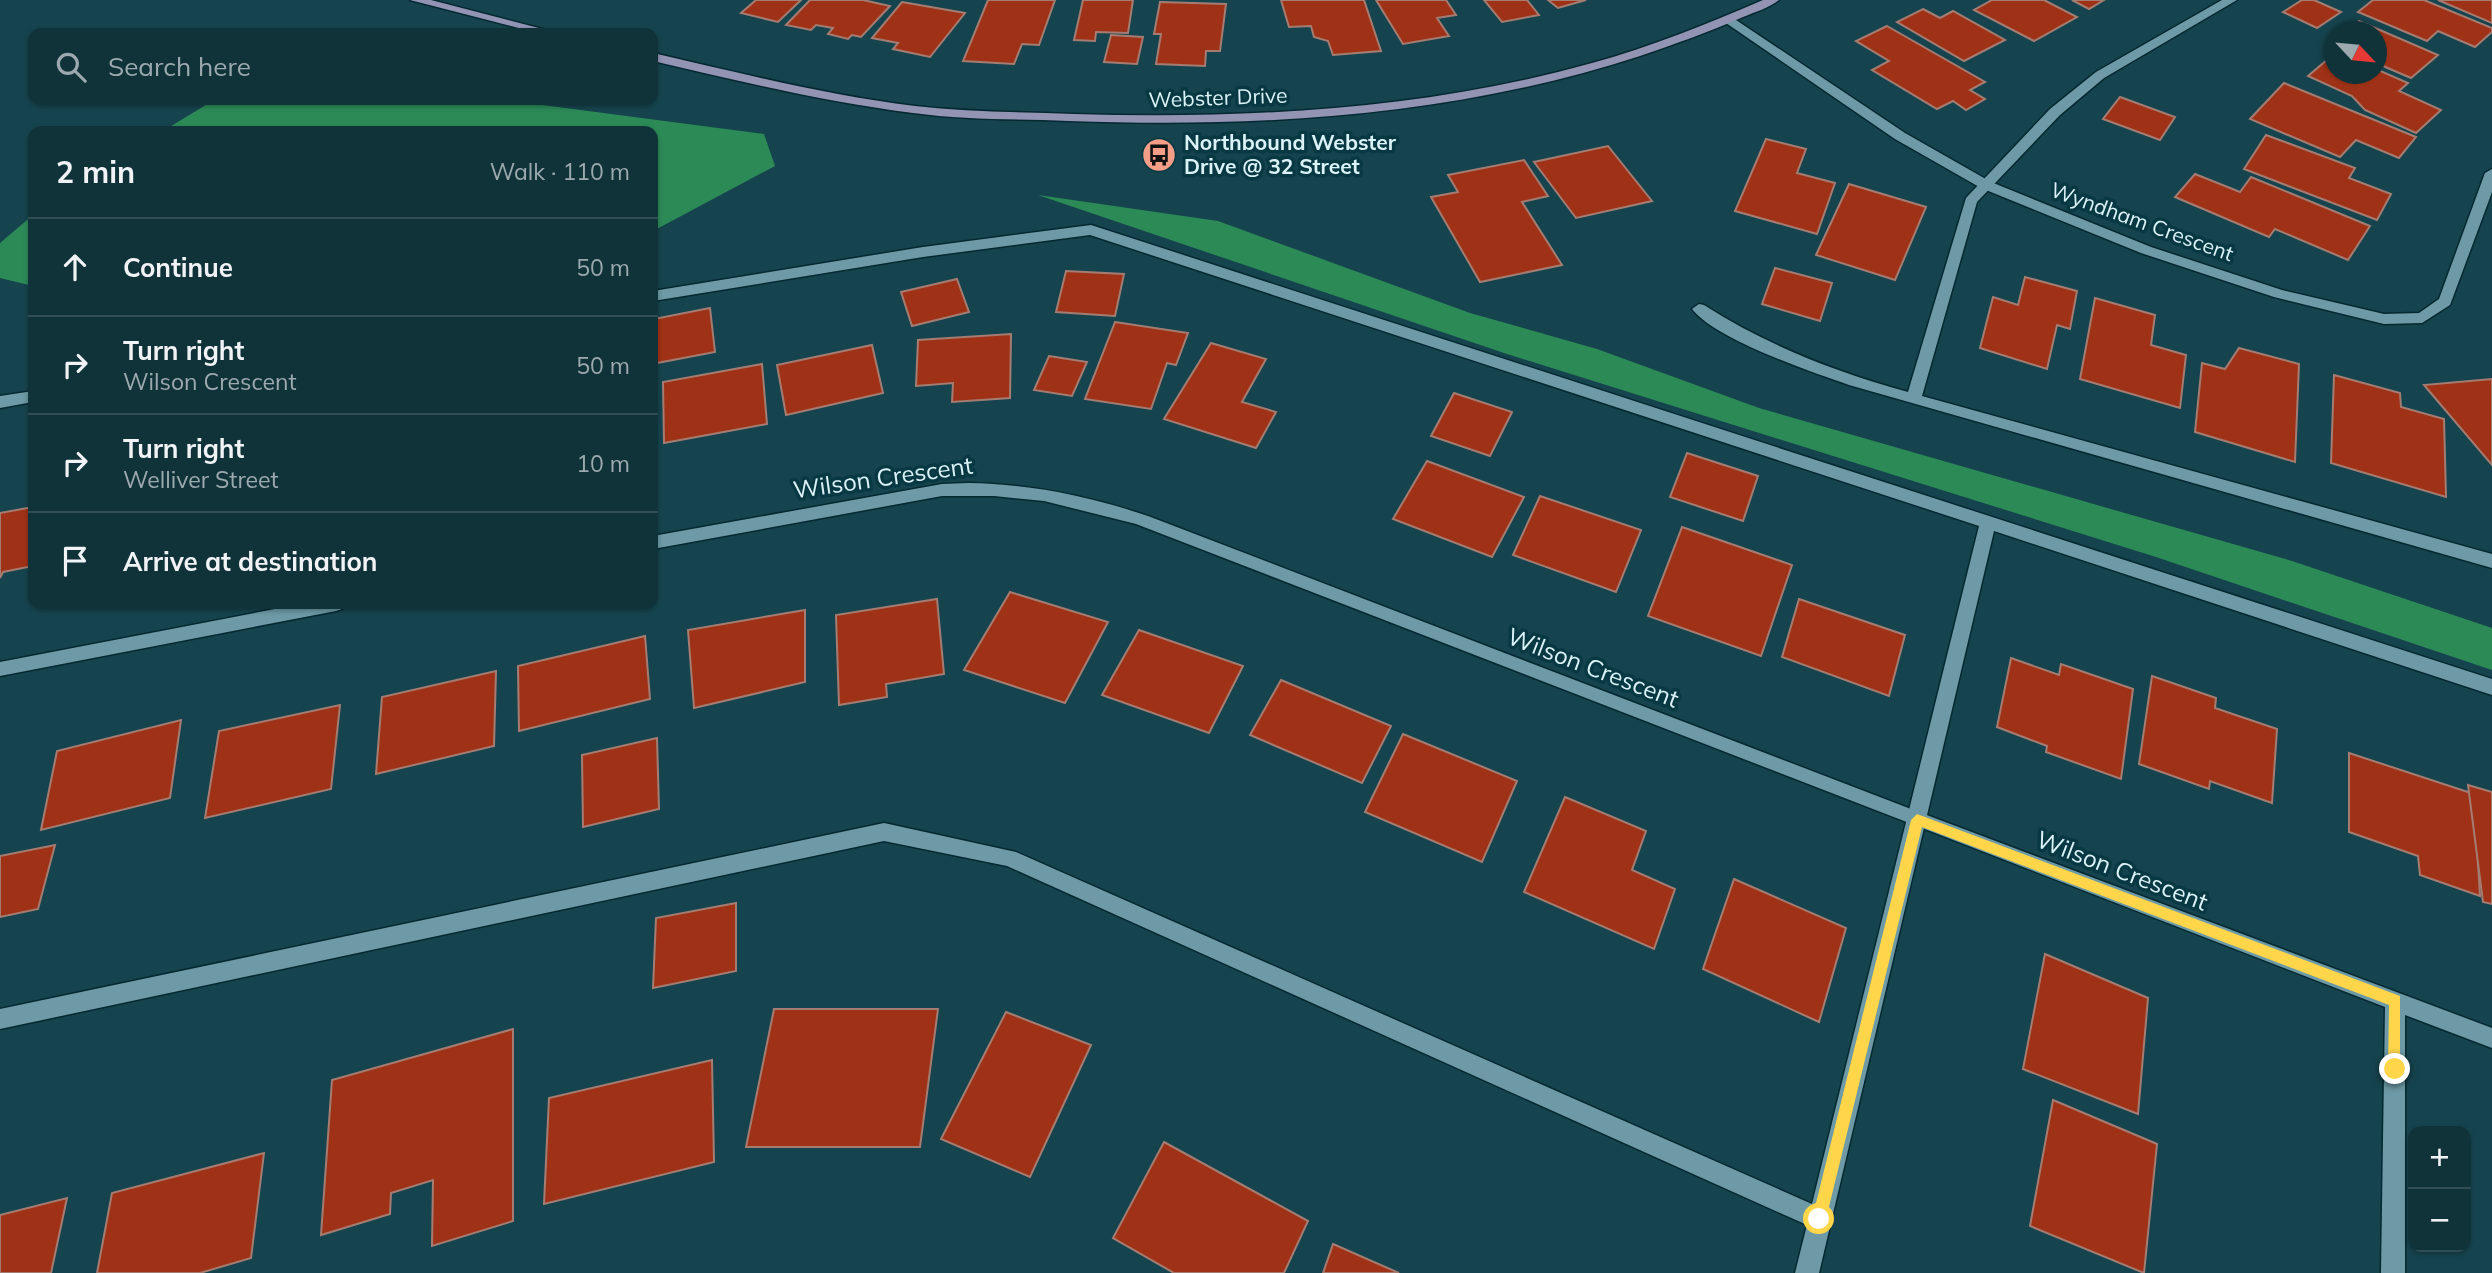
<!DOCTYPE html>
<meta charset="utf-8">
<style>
:root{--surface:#10333a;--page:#1e3f45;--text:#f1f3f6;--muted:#9caaaf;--line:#304e54}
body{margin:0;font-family:Mulish,sans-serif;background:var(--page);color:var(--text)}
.controls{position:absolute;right:21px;bottom:21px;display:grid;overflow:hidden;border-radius:14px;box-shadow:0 2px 5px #0004}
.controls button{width:63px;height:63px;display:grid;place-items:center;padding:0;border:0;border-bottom:2px solid var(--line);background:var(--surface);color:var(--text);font:35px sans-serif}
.compass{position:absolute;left:2324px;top:21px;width:63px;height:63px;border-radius:50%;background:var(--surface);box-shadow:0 2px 5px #0004;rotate:116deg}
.stop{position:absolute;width:21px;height:21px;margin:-16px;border:5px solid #ffd54a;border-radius:50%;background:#fff}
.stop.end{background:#ffd54a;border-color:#fff;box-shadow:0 2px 7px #0008}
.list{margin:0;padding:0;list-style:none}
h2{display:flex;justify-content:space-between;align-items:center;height:91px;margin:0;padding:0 28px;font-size:30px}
h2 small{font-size:23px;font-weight:400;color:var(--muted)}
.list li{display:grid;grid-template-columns:46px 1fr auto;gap:21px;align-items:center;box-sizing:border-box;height:98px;padding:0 28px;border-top:2px solid var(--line)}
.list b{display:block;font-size:26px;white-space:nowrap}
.list p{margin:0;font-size:23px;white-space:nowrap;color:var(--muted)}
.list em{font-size:23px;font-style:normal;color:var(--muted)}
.icon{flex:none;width:38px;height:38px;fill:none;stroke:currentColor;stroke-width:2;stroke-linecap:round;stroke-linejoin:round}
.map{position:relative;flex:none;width:2492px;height:1273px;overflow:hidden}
.search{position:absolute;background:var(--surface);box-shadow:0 2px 5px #0004;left:28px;top:28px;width:630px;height:77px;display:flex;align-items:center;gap:18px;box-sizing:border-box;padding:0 24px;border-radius:14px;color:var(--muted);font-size:26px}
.panel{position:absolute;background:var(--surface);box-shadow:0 2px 5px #0004;left:28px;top:126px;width:630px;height:483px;border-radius:14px}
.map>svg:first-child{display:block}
</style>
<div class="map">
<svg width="2492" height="1273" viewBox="0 0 2492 1273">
<rect width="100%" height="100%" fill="#16444e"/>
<g fill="#2c8a57">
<polygon points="214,100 504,100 764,134 775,166 653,231 653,131 163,131"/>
<polygon points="1038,195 1218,221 1470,313 1597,349 1759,408 2292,561 2492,628 2492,670 2156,557 1507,354"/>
<polygon points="33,215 33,286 0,278 0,243"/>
</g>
<g fill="#9f3216" stroke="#a47c72" stroke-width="2">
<polygon points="756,0 801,0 778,22 741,13"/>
<polygon points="810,0 863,0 890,6 861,37 852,35 848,39 828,34 833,28 816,25 811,30 786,25"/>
<polygon points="988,0 1055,0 1039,45 1022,44 1014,64 963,61"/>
<polygon points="1083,0 1133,0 1128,33 1096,32 1095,41 1074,40"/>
<polygon points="1281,0 1364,0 1381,51 1333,55 1328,41 1314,37 1311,26 1289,27"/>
<polygon points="1376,0 1446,0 1456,15 1437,18 1449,36 1403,44"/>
<polygon points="1484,0 1527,0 1539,15 1502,22"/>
<polygon points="1548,0 1586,0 1558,8"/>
<polygon points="1992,0 2044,0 2077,17 2034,41 1974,10"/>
<polygon points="2072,0 2104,0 2089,9"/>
<polygon points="2302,0 2314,0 2341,12 2317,28 2283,12"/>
<polygon points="2373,0 2424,0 2492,28 2492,32 2475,47 2438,31 2427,41 2358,12"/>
<polygon points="2438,0 2492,0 2492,23"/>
<polygon points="902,2 965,13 930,57 893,49 898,43 872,38"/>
<polygon points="1160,2 1226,4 1220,51 1206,51 1205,66 1156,64 1161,34 1154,34"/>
<polygon points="1923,9 1940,18 1953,11 2005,40 1964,61 1897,22"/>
<polygon points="2359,21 2438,55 2411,78 2376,63 2376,32 2346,30"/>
<polygon points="1887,26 1985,82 1970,90 1985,99 1966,110 1953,101 1937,109 1872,70 1889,61 1856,41"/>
<polygon points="1111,35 1143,37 1137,64 1104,62"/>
<polygon points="2334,54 2334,74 2376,74 2376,69 2408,83 2399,91 2441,110 2416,133 2365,110 2352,96 2308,76"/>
<polygon points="2284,83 2416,137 2399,158 2356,140 2340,157 2250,119"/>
<polygon points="2120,97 2175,117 2160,140 2103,119"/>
<polygon points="2266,135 2355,168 2349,178 2391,194 2377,220 2244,169"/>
<polygon points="1766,139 1806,149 1797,173 1835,183 1817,234 1735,211"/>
<polygon points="1608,146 1652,201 1576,218 1534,162"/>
<polygon points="1524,160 1548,196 1522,202 1562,265 1480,282 1431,197 1458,192 1448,175"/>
<polygon points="2195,174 2240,192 2251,177 2370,226 2348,260 2275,229 2269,237 2175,197"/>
<polygon points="1849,184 1926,207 1895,280 1816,255"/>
<polygon points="1775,268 1832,283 1820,321 1762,304"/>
<polygon points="1066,271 1124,274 1115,316 1056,312"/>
<polygon points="2025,277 2077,291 2070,329 2057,325 2047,369 1980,348 1993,297 2018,305"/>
<polygon points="957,279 969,312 912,326 901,292"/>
<polygon points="2095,298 2155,315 2151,345 2186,355 2180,408 2080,379"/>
<polygon points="710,308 715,352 657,363 654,319"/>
<polygon points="1115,322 1188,333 1176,365 1167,363 1151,409 1085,399"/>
<polygon points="1011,334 1010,398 952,402 953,383 916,386 918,340"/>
<polygon points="1211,343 1266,359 1242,402 1276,412 1256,448 1164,419"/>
<polygon points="872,345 883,393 786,415 777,365"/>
<polygon points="2239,348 2299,364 2295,462 2195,432 2202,363 2225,369"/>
<polygon points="1049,356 1087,362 1072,396 1034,390"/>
<polygon points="762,364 767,424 664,443 663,382"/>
<polygon points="2334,375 2400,393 2401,407 2444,419 2446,497 2331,463"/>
<polygon points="2492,379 2492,465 2424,385"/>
<polygon points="1454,393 1512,412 1490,456 1431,436"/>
<polygon points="1687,453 1758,476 1743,521 1670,497"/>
<polygon points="1427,461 1524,497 1492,557 1393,519"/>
<polygon points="1540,496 1641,530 1616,592 1513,555"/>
<polygon points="33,507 33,566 3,572 0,578 0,513"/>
<polygon points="1682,527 1792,565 1761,656 1648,616"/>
<polygon points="1010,592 1108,622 1065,703 964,670"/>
<polygon points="937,599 944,674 886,684 887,697 839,705 836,615"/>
<polygon points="1799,599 1905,635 1889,696 1782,657"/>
<polygon points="805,610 805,682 694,708 688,630"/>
<polygon points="1139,630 1243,666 1209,733 1102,695"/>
<polygon points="645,636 650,699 519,731 518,666"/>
<polygon points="2011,658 2059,675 2061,664 2133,689 2121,779 2046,752 2047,746 1997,727"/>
<polygon points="496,671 494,746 376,774 382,697"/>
<polygon points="2152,676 2216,698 2215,708 2277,729 2272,803 2210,781 2209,789 2139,764"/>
<polygon points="1281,680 1391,726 1362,783 1250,735"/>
<polygon points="340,705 331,789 205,818 219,731"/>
<polygon points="181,720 170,798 41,830 57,751"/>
<polygon points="1403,734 1517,781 1482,862 1365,812"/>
<polygon points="657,738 659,809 583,827 582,755"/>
<polygon points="2349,753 2474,794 2480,896 2420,875 2418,856 2349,832"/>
<polygon points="2468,785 2492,792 2492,904 2483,902"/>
<polygon points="1565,797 1646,831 1632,870 1675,889 1654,949 1524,892"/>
<polygon points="55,845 38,909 0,917 0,856"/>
<polygon points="1734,879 1846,928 1819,1022 1703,969"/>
<polygon points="736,903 736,971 653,988 656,918"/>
<polygon points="2045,954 2148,998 2138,1114 2023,1069"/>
<polygon points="774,1009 938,1009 920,1147 746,1147"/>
<polygon points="1006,1012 1091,1045 1030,1177 941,1139"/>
<polygon points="513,1029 513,1221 432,1246 433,1180 391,1193 390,1214 321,1235 332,1080"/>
<polygon points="712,1060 714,1162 544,1204 549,1098"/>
<polygon points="2053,1100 2157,1144 2144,1273 2030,1226"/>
<polygon points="1164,1142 1308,1221 1284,1273 1174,1273 1113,1238"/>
<polygon points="264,1153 251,1258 200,1273 97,1273 112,1193"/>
<polygon points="67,1198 51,1273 0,1273 0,1215"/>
<polygon points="1333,1244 1399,1273 1323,1273"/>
</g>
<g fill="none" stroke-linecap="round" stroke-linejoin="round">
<g stroke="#052931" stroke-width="3">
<g id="lane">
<path d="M 2222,0 L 2237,0 L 2104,78 L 2060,115 L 1977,202 L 1922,396 L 2492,554 L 2492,568 L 1849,385 C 1811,372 1715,339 1692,309 L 1699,304 L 1704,305 C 1768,346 1836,372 1908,392 L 1966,198 L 2050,109 L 2096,72 Z"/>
<polygon points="1091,225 2492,679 2492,695 1994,531 1819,1273 1795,1273 1807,1225 1007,866 884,841 0,1029 0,1009 884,823 1016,852 1812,1204 1979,526 1090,235 923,257 653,301 653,291 923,247"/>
<polygon points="33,391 33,402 0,408 0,396"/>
</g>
</g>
<g stroke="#052931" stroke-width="3">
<g id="street">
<polygon points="1730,16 1905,133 1991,182 2151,247 2282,290 2384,314 2419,313 2439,299 2485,173 2492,169 2492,192 2450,305 2422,323 2384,324 2274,297 2141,253 1981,188 1895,139 1726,23 1724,20"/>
<path d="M 968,483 C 1031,484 1089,496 1148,516 L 1924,814 L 2492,1028 L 2492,1048 L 2405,1015 L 2405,1273 L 2381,1273 L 2385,1007 L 1136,524 L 1044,501 L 994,496 L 942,496 L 653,549 L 653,536 L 942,484 Z"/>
<polygon points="301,604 345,604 342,609 336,611 0,676 0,662"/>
</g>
</g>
<g stroke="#052931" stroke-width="3">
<g id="secondary">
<polygon points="410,0 431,0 558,33 538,33"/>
<path d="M 1763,0 L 1779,0 C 1769,8 1755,12 1743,17 C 1709,32 1675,44 1640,56 C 1456,116 1261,128 1069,121 C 1017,119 964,120 913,113 C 825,102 739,81 653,61 L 653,53 C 740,73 826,95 915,106 C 967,112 1021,112 1074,114 C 1247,119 1425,110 1592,63 C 1651,47 1707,24 1763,0 Z"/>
</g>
</g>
<use href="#lane" fill="#6d9aa6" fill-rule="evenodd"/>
<use href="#street" fill="#6d9aa6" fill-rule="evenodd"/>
<use href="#secondary" fill="#9393b4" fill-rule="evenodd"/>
</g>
<polygon fill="#ffd54a" points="1917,814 2400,996 2400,1074 2395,1076 2388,1069 2389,1005 1922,827 1826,1219 1819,1227 1814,1225 1812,1219 1911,820"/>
<defs>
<g id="bus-disc" transform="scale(1.75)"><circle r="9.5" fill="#f49e88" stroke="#083943"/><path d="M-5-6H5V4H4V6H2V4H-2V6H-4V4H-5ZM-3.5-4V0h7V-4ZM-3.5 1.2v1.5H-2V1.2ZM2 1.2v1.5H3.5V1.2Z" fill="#111"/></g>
</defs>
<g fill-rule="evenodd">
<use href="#bus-disc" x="1159" y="155"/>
</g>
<g text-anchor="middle" stroke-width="7" stroke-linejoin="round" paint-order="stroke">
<g font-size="21" fill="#dbf2f8" stroke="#083943">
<text transform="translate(1218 98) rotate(-2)" y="7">Webster Drive</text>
<text transform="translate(2142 222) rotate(20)" y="7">Wyndham Crescent</text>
</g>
<g font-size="21" font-weight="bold" fill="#dbf2f8" stroke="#083943" text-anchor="start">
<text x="1184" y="150">Northbound Webster<tspan x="1184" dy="24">Drive @ 32 Street</tspan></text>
</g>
<g font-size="24" fill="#dbf2f8" stroke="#083943">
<text transform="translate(883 478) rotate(-8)" y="8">Wilson Crescent</text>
<text transform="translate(1593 668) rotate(21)" y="8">Wilson Crescent</text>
<text transform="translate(2122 871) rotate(21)" y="8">Wilson Crescent</text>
</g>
</g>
</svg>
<div class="controls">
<button>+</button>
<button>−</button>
</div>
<svg class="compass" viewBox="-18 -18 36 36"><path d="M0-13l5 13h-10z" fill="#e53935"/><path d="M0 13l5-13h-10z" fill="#9caaaf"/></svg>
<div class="stop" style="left:1819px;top:1219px"></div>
<div class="stop end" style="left:2395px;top:1069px"></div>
<div class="search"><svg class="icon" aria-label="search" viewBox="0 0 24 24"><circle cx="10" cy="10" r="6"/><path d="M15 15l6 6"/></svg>Search here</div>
<section class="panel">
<h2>2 min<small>Walk · 110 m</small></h2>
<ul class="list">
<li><svg class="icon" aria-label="ahead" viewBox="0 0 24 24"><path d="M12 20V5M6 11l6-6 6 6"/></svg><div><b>Continue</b></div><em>50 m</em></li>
<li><svg class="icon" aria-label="right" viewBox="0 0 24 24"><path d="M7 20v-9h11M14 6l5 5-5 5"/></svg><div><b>Turn right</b><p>Wilson Crescent</p></div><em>50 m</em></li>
<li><svg class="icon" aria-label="right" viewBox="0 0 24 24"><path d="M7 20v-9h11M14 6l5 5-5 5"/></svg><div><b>Turn right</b><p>Welliver Street</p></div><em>10 m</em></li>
<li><svg class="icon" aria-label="arrive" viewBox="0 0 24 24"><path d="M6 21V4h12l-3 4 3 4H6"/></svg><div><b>Arrive at destination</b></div></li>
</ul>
</section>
</div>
